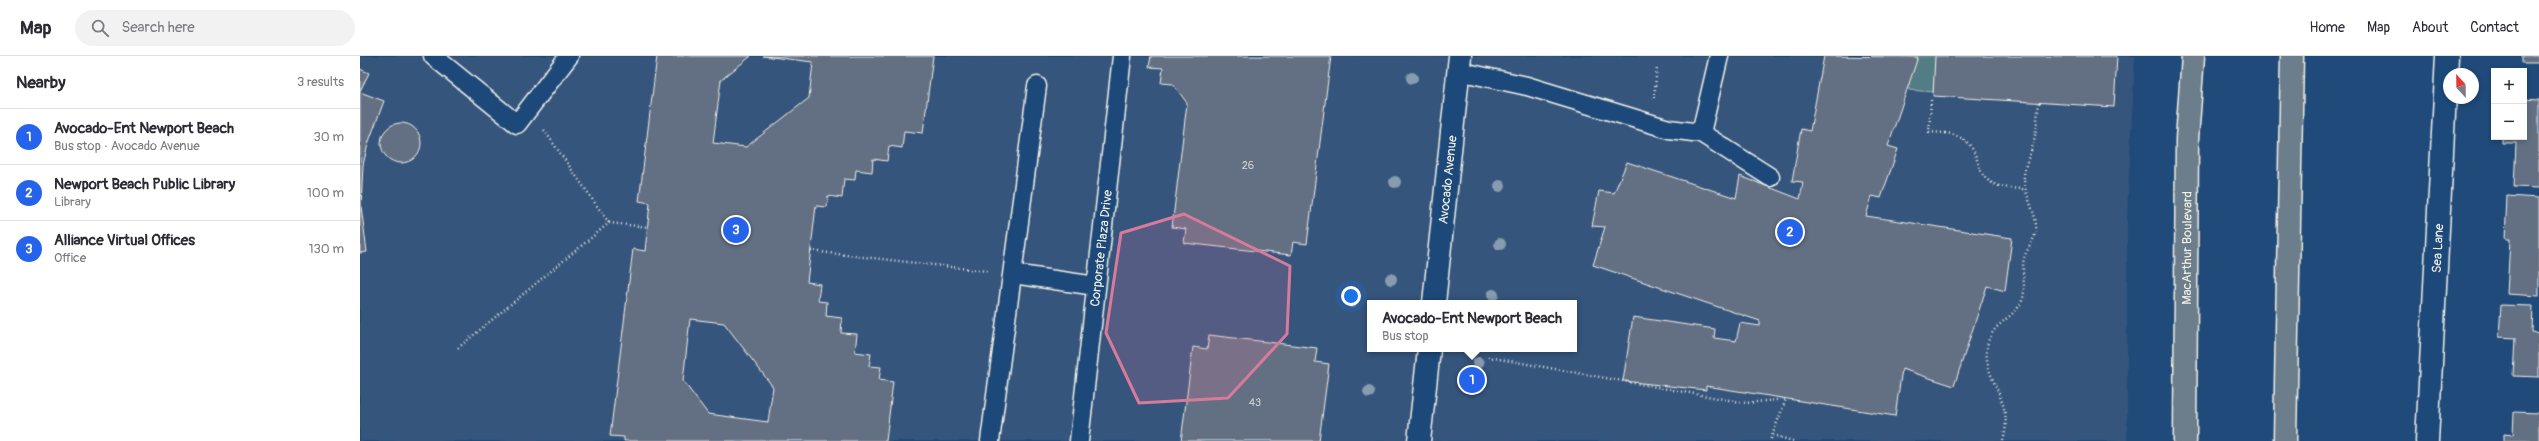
<!DOCTYPE html>
<meta charset="utf-8">
<style>
:root{--surface:#fff;--page:#f2f2f3;--text:#2b2b33;--muted:#7c7c81;--line:#e1e1e2;--accent:#2563eb}
body{margin:0;font-family:Pangolin,sans-serif;background:var(--page);color:var(--text)}
.controls{position:absolute;right:12px;top:12px;display:grid;overflow:hidden;border-radius:0px;box-shadow:0 2px 6px #0003}
.controls button{width:36px;height:36px;display:grid;place-items:center;padding:0;border:0;border-bottom:1px solid var(--line);background:var(--surface);color:var(--text);font:20px sans-serif}
.compass{position:absolute;left:2083px;top:12px;width:36px;height:36px;border-radius:50%;background:var(--surface);box-shadow:0 2px 6px #0003;rotate:338deg}
.you{position:absolute;left:991px;top:240px;width:14px;height:14px;margin:-10px;border:3px solid #fff;border-radius:50%;background:#1a73e8;box-shadow:0 0 0 6px #1a73e833}
.badge{display:grid;place-items:center;width:26px;height:26px;border-radius:50%;background:var(--accent);color:#fff;font-size:13px;font-weight:700}
.pin{position:absolute;translate:-50% -50%;border:2px solid #fff;box-shadow:0 1px 4px #0006}
.popup{position:absolute;left:1007px;top:244px;width:210px;height:52px;box-sizing:border-box;display:grid;place-content:center;border-radius:0px;background:var(--surface);filter:drop-shadow(0 1px 3px #0005);font-size:13px;white-space:nowrap;color:var(--muted)}
.popup b{font-size:15px;color:var(--text)}
.popup::after{content:'';position:absolute;left:50%;top:100%;margin-left:-8px;border:8px solid transparent;border-top-color:var(--surface)}
.list{margin:0;padding:0;list-style:none}
h2{display:flex;justify-content:space-between;align-items:center;height:52px;margin:0;padding:0 16px;font-size:17px}
h2 small{font-size:13px;font-weight:400;color:var(--muted)}
.list li{display:grid;grid-template-columns:26px 1fr auto;gap:12px;align-items:center;box-sizing:border-box;height:56px;padding:0 16px;border-top:1px solid var(--line)}
.list b{display:block;font-size:15px;white-space:nowrap}
.list p{margin:0;font-size:13px;white-space:nowrap;color:var(--muted)}
.list em{font-size:13px;font-style:normal;color:var(--muted)}
.icon{flex:none;width:22px;height:22px;fill:none;stroke:currentColor;stroke-width:2;stroke-linecap:round;stroke-linejoin:round}
.map{position:relative;flex:none;width:2179px;height:385px;overflow:hidden}
header{display:flex;align-items:center;gap:24px;box-sizing:border-box;height:56px;padding:0 20px;background:var(--surface);border-bottom:1px solid var(--line)}
header strong{font-size:19px}
nav{display:flex;gap:22px;margin-inline-start:auto;font-size:14px}
.search{width:280px;height:36px;background:var(--page);display:flex;align-items:center;gap:10px;box-sizing:border-box;padding:0 14px;border-radius:22px;color:var(--muted);font-size:15px}
main{display:flex}
aside{flex:1;background:var(--surface)}
.map>svg:first-child{display:block}
</style>
<header>
<strong>Map</strong>
<div class="search"><svg class="icon" aria-label="search" viewBox="0 0 24 24"><circle cx="10" cy="10" r="6"/><path d="M15 15l6 6"/></svg>Search here</div>
<nav><a>Home</a><a>Map</a><a>About</a><a>Contact</a></nav>
</header>
<main>
<aside>
<h2>Nearby<small>3 results</small></h2>
<ul class="list">
<li><span class="badge">1</span><div><b>Avocado-Ent Newport Beach</b><p>Bus stop · Avocado Avenue</p></div><em>30 m</em></li>
<li><span class="badge">2</span><div><b>Newport Beach Public Library</b><p>Library</p></div><em>100 m</em></li>
<li><span class="badge">3</span><div><b>Alliance Virtual Offices</b><p>Office</p></div><em>130 m</em></li>
</ul>
</aside>
<div class="map">
<svg width="2179" height="385" viewBox="0 0 2179 385">
<rect width="100%" height="100%" fill="#1f4a7a"/>
<filter id="ink" filterUnits="userSpaceOnUse"><feTurbulence type="fractalNoise" baseFrequency=".025" numOctaves="2"/><feDisplacementMap in="SourceGraphic" scale="8" xChannelSelector="R" yChannelSelector="G"/><feConvolveMatrix kernelMatrix="1 2 1 2 8 2 1 2 1" color-interpolation-filters="sRGB"/></filter>
<g filter="url(#ink)">
<path fill="#34557d" fill-rule="evenodd" d="M 0,0 L 1775,0 L 1767,162 L 1767,385 L 0,385 ZM 1010,247 L 1214,247 L 1214,293 L 1010,293 Z"/>
<polygon fill="#527d84" stroke="#a3b7b6" points="1549,0 1576,0 1573,36 1549,34"/>
<g fill="#646f84" stroke="#f4f1e8" fill-rule="evenodd">
<path d="M 297,0 L 391,0 L 361,24 L 353,87 L 386,91 L 449,42 L 453,6 L 403,0 L 573,0 L 563,77 L 544,75 L 542,92 L 529,90 L 527,105 L 513,103 L 512,116 L 496,114 L 495,124 L 484,123 L 482,142 L 468,140 L 467,151 L 456,150 L 447,226 L 460,228 L 458,245 L 467,246 L 466,260 L 482,262 L 481,277 L 497,278 L 495,296 L 511,298 L 509,310 L 521,311 L 519,324 L 533,326 L 526,385 L 264,385 L 264,381 L 250,380 L 273,193 L 285,195 L 290,147 L 279,145 ZM 330,263 L 364,267 L 413,331 L 408,366 L 348,358 L 323,325 Z"/>
<polygon points="791,0 971,0 947,188 933,186 931,199 824,187 826,173 812,171 827,47 813,28 801,27 803,12 789,11"/>
<polygon points="1464,0 1558,1 1528,90 1538,93 1521,142 1512,140 1506,160 1652,182 1645,235 1627,230 1594,330 1542,313 1535,360 1346,330 1346,334 1263,325 1273,261 1355,273 1354,282 1376,285 1380,267 1400,270 1400,265 1233,209 1245,171 1232,170 1239,135 1254,137 1267,106 1376,142 1380,120 1440,143 1443,126 1432,125 1441,73 1450,75"/>
<polygon points="1575,0 1757,0 1754,51 1573,40"/>
<rect x="2162" y="0" width="17" height="7"/>
<polygon points="0,13 9,17 0,35"/>
<polygon points="0,36 24,45 8,88 3,109 1,150 7,196 0,197"/>
<polygon points="2164,43 2179,44 2179,132 2154,131 2156,87 2142,87 2142,81 2164,81"/>
<circle cx="41" cy="87" r="20"/>
<polygon points="2147,140 2179,142 2179,240 2147,238 2150,183 2145,183"/>
<polygon points="2141,249 2173,250 2172,276 2179,277 2179,321 2153,320 2155,282 2139,281"/>
<polygon points="849,279 957,292 955,306 969,308 959,385 821,385 833,291 847,293"/>
<polygon points="2154,356 2179,357 2179,385 2144,385 2144,378 2153,379"/>
</g>
<g fill="none" stroke-linecap="round" stroke-linejoin="round">
<g stroke="#f4f1e8" stroke-width="21">
<g id="lane">
<polyline points="73,0 157,68 209,0"/>
<polyline points="1098,15 1167,30 1309,73 1341,77 1410,121"/>
<polyline points="1341,77 1359,0"/>
<polyline points="653,218 736,230"/>
<polyline points="630,385 677,30"/>
<path id="s1" d="M 719,385 L 762,0"/>
</g>
</g>
<g stroke="#f4f1e8" stroke-width="25">
<g id="secondary">
<path id="s2" d="M 1074,247 L 1100,0"/>
<polyline points="1059,385 1069,293"/>
<path id="s3" d="M 2067,385 L 2087,0"/>
</g>
</g>
<g stroke="#f4f1e8" stroke-width="25">
<g id="primary">
<path id="s4" d="M 1825,385 L 1827,83 L 1833,0"/>
<polyline points="1925,385 1932,0"/>
</g>
</g>
<g stroke="#f4f1e8" stroke-width="2.5" stroke-dasharray="1 3" stroke-linecap="butt">
<polyline points="1294,42 1297,11"/>
<path d="M 1571,44 L 1569,76 C 1579,77 1590,76 1599,81 C 1632,98 1600,132 1665,133"/>
<polyline points="184,74 249,167"/>
<polyline points="451,195 627,215"/>
<polyline points="98,292 249,167 288,171"/>
<polyline points="1128,301 1386,347 1426,343 1410,385"/>
<polyline points="1413,379 1433,385"/>
<path d="M 1643,385 C 1655,344 1623,325 1627,292 C 1630,265 1656,264 1663,242 C 1666,229 1661,215 1664,202 C 1667,192 1678,180 1676,168 C 1674,151 1663,137 1664,119 C 1665,106 1672,96 1674,84 C 1677,72 1677,59 1679,47"/>
</g>
<use href="#lane" stroke="#1f4a7a" stroke-width="18"/>
<use href="#secondary" stroke="#1f4a7a" stroke-width="22"/>
<use href="#primary" stroke="#6c7d8b" stroke-width="22"/>
</g>
<g fill="#879cae">
<circle cx="1052" cy="22" r="6"/>
<circle cx="1035" cy="126" r="6"/>
<circle cx="1140" cy="130" r="6"/>
<circle cx="1140" cy="188" r="6"/>
<circle cx="1031" cy="223" r="6"/>
<circle cx="1133" cy="239" r="6"/>
<circle cx="992" cy="246" r="6"/>
<circle cx="1118" cy="307" r="6"/>
<circle cx="1009" cy="336" r="6"/>
</g>
</g>
<path fill="#d87a9a" fill-opacity="0.2" stroke="#d87a9a" stroke-width="3" stroke-linejoin="round" d="M 824,158 L 930,210 L 927,278 L 868,342 L 779,347 L 746,277 L 761,177 Z"/>
<g text-anchor="middle" stroke-width="3" stroke-linejoin="round" paint-order="stroke">
<g font-size="11" fill="#d0d0cf">
<text x="888" y="113">26</text>
<text x="895" y="350">43</text>
</g>
<g font-size="13" fill="#f4f1e8" stroke="#1f4a7a">
<text dy="5" stroke="none"><textPath href="#s2" startOffset="124">Avocado Avenue</textPath></text>
<text dy="5" stroke="none"><textPath href="#s4" startOffset="193">MacArthur Boulevard</textPath></text>
<text dy="5" stroke="none"><textPath href="#s3" startOffset="193">Sea Lane</textPath></text>
<text dy="5" stroke="none"><textPath href="#s1" startOffset="194">Corporate Plaza Drive</textPath></text>
</g>
</g>
</svg>
<div class="controls">
<button>+</button>
<button>−</button>
</div>
<svg class="compass" viewBox="-18 -18 36 36"><path d="M0-13l5 13h-10z" fill="#e53935"/><path d="M0 13l5-13h-10z" fill="#7c7c81"/></svg>
<div class="you"></div>
<div class="pin badge" style="left:1112px;top:324px">1</div>
<div class="popup"><b>Avocado-Ent Newport Beach</b>Bus stop</div>
<div class="pin badge" style="left:1430px;top:176px">2</div>
<div class="pin badge" style="left:376px;top:174px">3</div>
</div>
</main>
